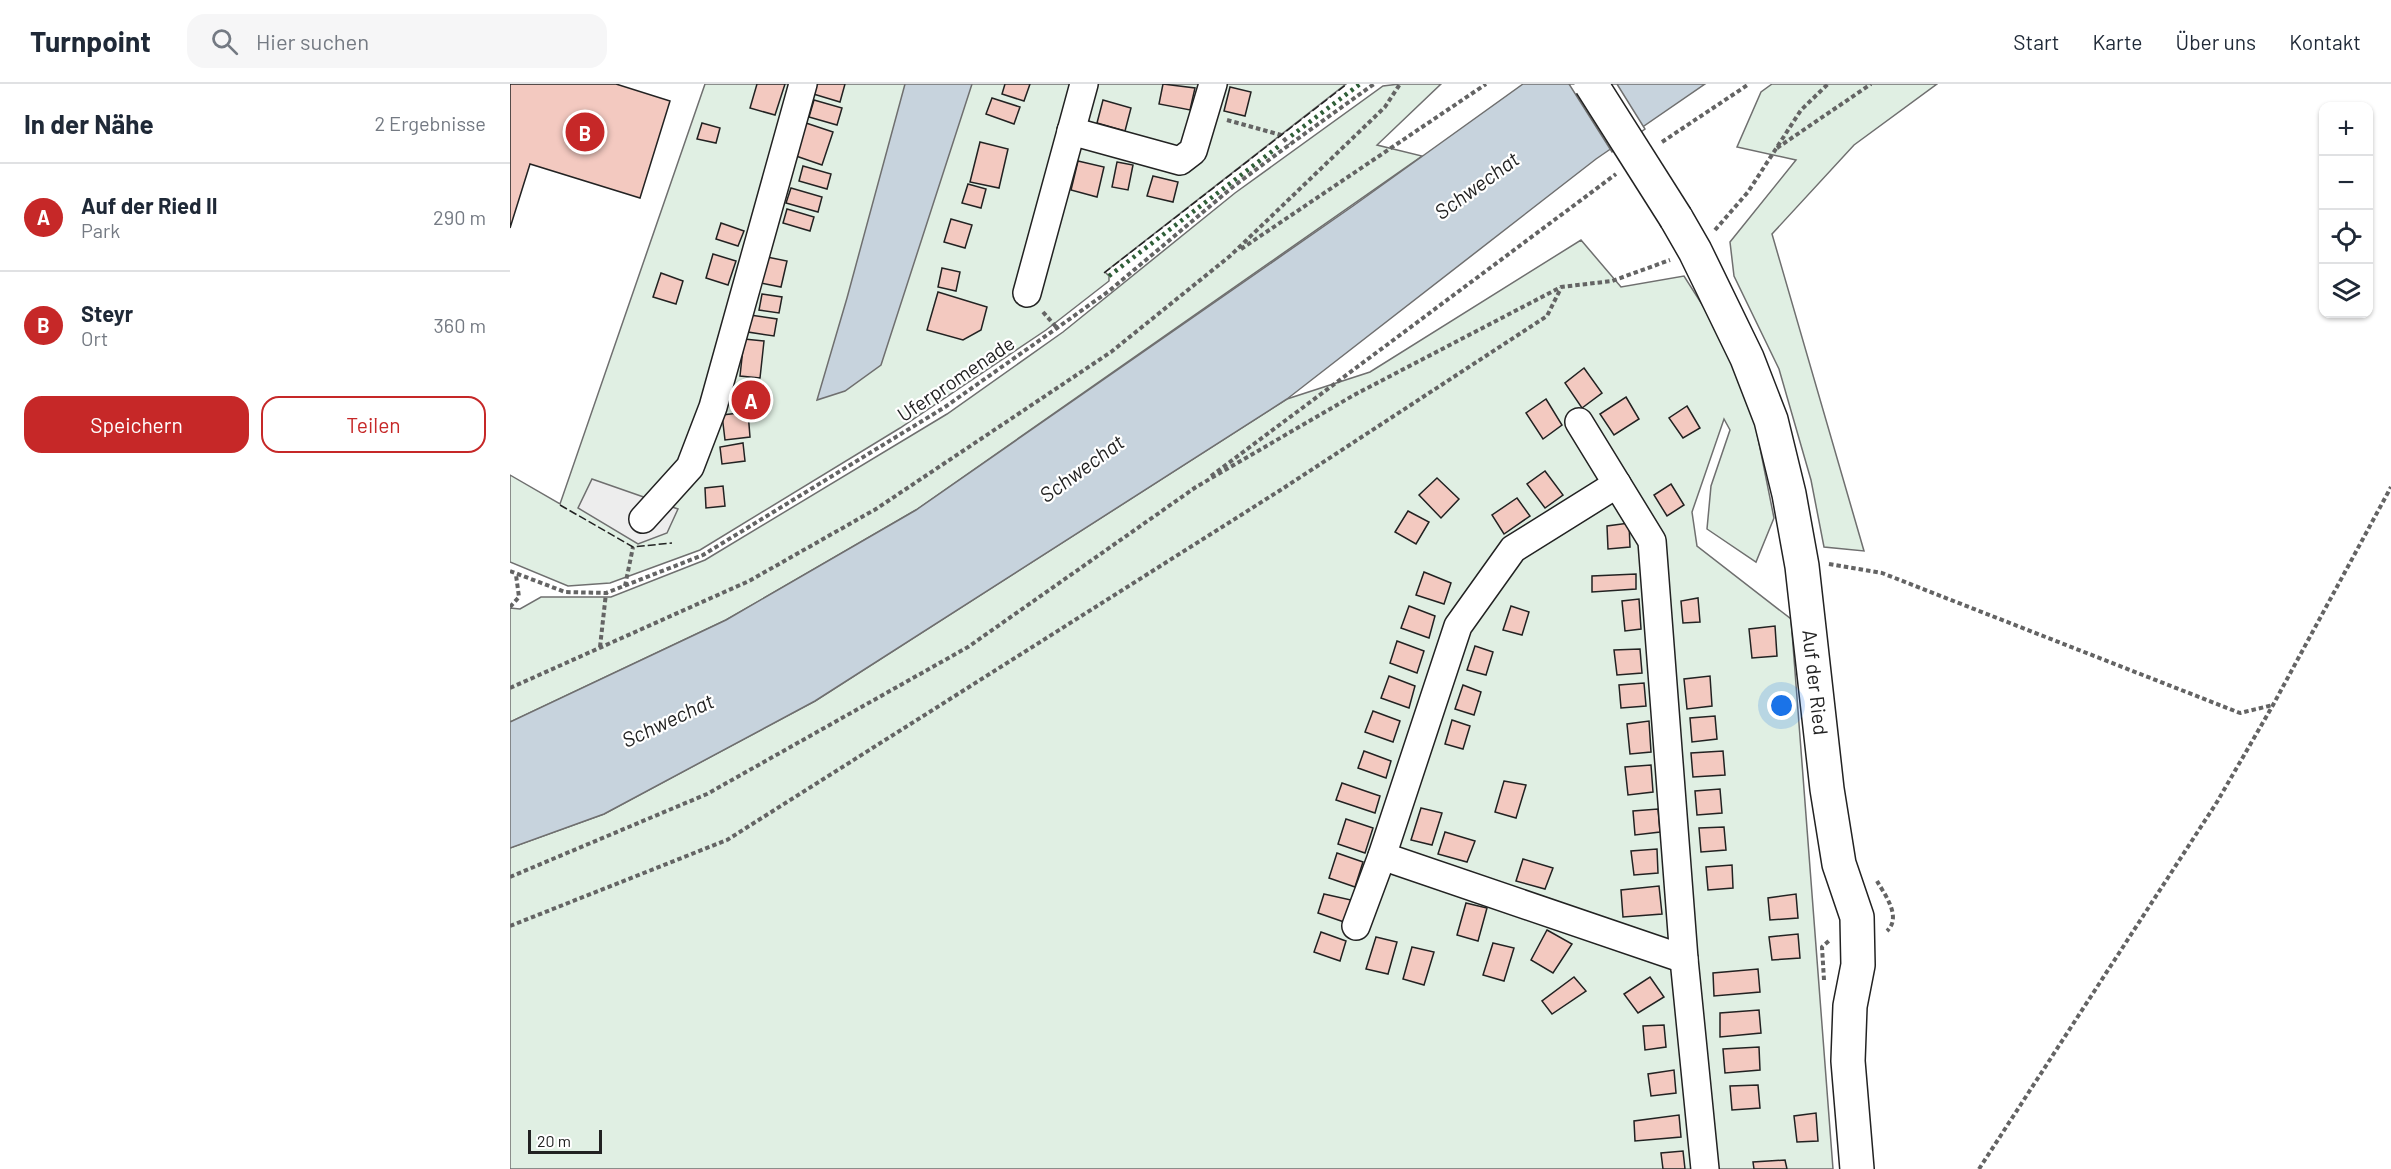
<!DOCTYPE html>
<html lang="de">
<meta charset="utf-8">
<style>
:root{--surface:#fff;--page:#f6f6f7;--text:#1f2937;--muted:#747a83;--line:#e0e1e3;--accent:#c62828}
body{margin:0;font-family:Barlow,sans-serif;background:var(--page);color:var(--text)}
.controls{position:absolute;right:18px;top:18px;display:grid;overflow:hidden;border-radius:12px;box-shadow:0 2px 4px #0004}
.controls button{width:54px;height:54px;display:grid;place-items:center;padding:0;border:0;border-bottom:2px solid var(--line);background:var(--surface);color:var(--text);font:30px sans-serif}
.scale{position:absolute;left:18px;bottom:15px;width:74px;box-sizing:border-box;padding-left:6px;border:3px solid #222;border-top:0;font-size:16px;line-height:21px;white-space:nowrap;color:#222;-webkit-text-stroke:4px #fff;paint-order:stroke}
.you{position:absolute;left:1272px;top:622px;width:21px;height:21px;margin:-15px;border:4px solid #fff;border-radius:50%;background:#1a73e8;box-shadow:0 0 0 9px #1a73e833}
.badge{display:grid;place-items:center;width:39px;height:39px;border-radius:50%;background:var(--accent);color:#fff;font-size:20px;font-weight:700}
.pin{position:absolute;translate:-50% -50%;border:3px solid #fff;box-shadow:0 2px 6px #0006}
.list{margin:0;padding:0;list-style:none}
h2{display:flex;justify-content:space-between;align-items:center;height:78px;margin:0;padding:0 24px;font-size:26px}
h2 small{font-size:20px;font-weight:400;color:var(--muted)}
.list li{display:grid;grid-template-columns:39px 1fr auto;gap:18px;align-items:center;box-sizing:border-box;height:108px;padding:0 24px;border-top:2px solid var(--line)}
.list b{display:block;font-size:22px;white-space:nowrap}
.list p{margin:0;font-size:20px;white-space:nowrap;color:var(--muted)}
.list em{font-size:20px;font-style:normal;color:var(--muted)}
.actions{display:flex;gap:12px;padding:18px 24px}
.actions a{flex:1;padding:14px 0;border:2px solid var(--accent);border-radius:18px;text-align:center;font-size:21px;color:var(--accent)}
.actions .main{background:var(--accent);color:#fff}
.icon{flex:none;width:33px;height:33px;fill:none;stroke:currentColor;stroke-width:2;stroke-linecap:round;stroke-linejoin:round}
.map{position:relative;flex:none;width:1881px;height:1085px;overflow:hidden}
header{display:flex;align-items:center;gap:36px;box-sizing:border-box;height:84px;padding:0 30px;background:var(--surface);border-bottom:2px solid var(--line)}
header strong{font-size:28px}
nav{display:flex;gap:33px;margin-inline-start:auto;font-size:21px}
.search{width:420px;height:54px;background:var(--page);display:flex;align-items:center;gap:15px;box-sizing:border-box;padding:0 21px;border-radius:18px;color:var(--muted);font-size:22px}
main{display:flex}
aside{flex:1;background:var(--surface)}
.map>svg:first-child{display:block}
</style>
<header>
<strong>Turnpoint</strong>
<div class="search"><svg class="icon" aria-label="search" viewBox="0 0 24 24"><circle cx="10" cy="10" r="6"/><path d="M15 15l6 6"/></svg>Hier suchen</div>
<nav><a>Start</a><a>Karte</a><a>Über uns</a><a>Kontakt</a></nav>
</header>
<main>
<aside>
<h2>In der Nähe<small>2 Ergebnisse</small></h2>
<ul class="list">
<li><span class="badge">A</span><div><b>Auf der Ried II</b><p>Park</p></div><em>290 m</em></li>
<li><span class="badge">B</span><div><b>Steyr</b><p>Ort</p></div><em>360 m</em></li>
</ul>
<div class="actions"><a class="main">Speichern</a><a>Teilen</a></div>
</aside>
<div class="map">
<svg width="1881" height="1085" viewBox="0 0 1881 1085">
<rect width="100%" height="100%" fill="#fff"/>
<g fill="#e0efe3" stroke="#6f6f6f" stroke-width="1.5">
<polygon points="195,0 836,0 595,188 599,192 599,197 536,246 390,344 190,466 100,499 58,502 0,478 0,391 50,420"/>
<polygon points="889,0 931,0 867,61 912,72 406,426 216,536 0,638 0,524 10,525 31,513 101,513 195,476 437,330 553,248 725,109 873,2"/>
<polygon points="1262,0 1427,0 1344,61 1262,150 1354,467 1314,463 1301,396 1269,285 1224,192 1220,158 1286,76 1227,63 1251,8"/>
<polygon points="1071,156 1111,203 1174,192 1214,255 1245,339 1264,434 1246,478 1197,445 1201,402 1220,346 1214,335 1182,428 1187,462 1281,535 1323,1085 0,1085 0,764 94,730 305,617 777,315 860,288"/>
</g>
<polygon fill="#ededed" stroke="#6f6f6f" stroke-width="1.5" points="82,395 168,425 157,449 128,460 68,424"/>
<g fill="#c7d3dd" stroke="#6f6f6f" stroke-width="1.5">
<polygon points="395,0 462,0 371,281 335,307 307,316 337,214"/>
<polygon points="1013,0 1195,0 1086,75 777,315 305,617 94,730 0,764 0,638 216,536 406,426 843,122"/>
</g>
<polygon fill="#fff" stroke="#6f6f6f" stroke-width="1.5" points="1059,0 1107,0 1135,45 1102,68"/>
<g fill="#f3c9c0" stroke="#222" stroke-width="1.5">
<polygon points="0,0 106,0 160,17 130,114 20,80 0,144"/>
<polygon points="247,0 275,0 265,31 240,24"/>
<polygon points="303,0 335,0 330,18 300,9"/>
<polygon points="495,0 520,0 514,17 492,10"/>
<polygon points="653,0 685,4 680,26 649,20"/>
<polygon points="720,3 741,8 735,32 714,27"/>
<polygon points="482,14 510,23 504,40 476,30"/>
<polygon points="304,16 332,24 327,41 299,33"/>
<polygon points="593,16 621,24 615,47 587,39"/>
<polygon points="192,39 210,44 206,59 187,55"/>
<polygon points="296,39 323,48 312,81 286,72"/>
<polygon points="470,58 498,65 489,104 460,98"/>
<polygon points="568,77 594,83 587,113 561,106"/>
<polygon points="607,78 623,81 618,106 602,103"/>
<polygon points="293,82 321,90 317,105 289,97"/>
<polygon points="643,92 668,98 663,118 637,112"/>
<polygon points="458,100 476,105 471,124 452,119"/>
<polygon points="281,104 312,113 308,128 276,119"/>
<polygon points="277,125 304,133 300,147 273,139"/>
<polygon points="441,135 462,141 455,164 434,158"/>
<polygon points="211,139 234,147 228,162 206,155"/>
<polygon points="203,170 226,177 218,201 196,194"/>
<polygon points="257,173 277,177 271,203 251,199"/>
<polygon points="432,184 450,188 446,207 428,203"/>
<polygon points="151,189 173,197 166,220 143,213"/>
<polygon points="428,208 477,223 471,246 453,256 417,246"/>
<polygon points="252,210 272,213 269,229 249,226"/>
<polygon points="240,231 267,235 264,252 238,248"/>
<polygon points="234,255 254,257 250,294 230,292"/>
<polygon points="1074,284 1092,309 1072,324 1055,299"/>
<polygon points="250,301 251,315 220,315 220,302"/>
<polygon points="1116,313 1129,335 1104,351 1090,330"/>
<polygon points="1036,315 1052,341 1033,355 1016,329"/>
<polygon points="1177,322 1190,344 1173,354 1159,334"/>
<polygon points="238,328 240,353 215,356 212,331"/>
<polygon points="233,359 235,377 212,380 210,363"/>
<polygon points="1035,387 1053,411 1035,424 1017,400"/>
<polygon points="927,394 949,415 931,434 909,411"/>
<polygon points="1161,400 1174,421 1157,432 1144,411"/>
<polygon points="213,402 215,422 196,424 195,404"/>
<polygon points="1007,414 1020,432 994,450 982,431"/>
<polygon points="898,427 919,438 906,460 885,448"/>
<polygon points="1119,439 1120,463 1098,465 1097,442"/>
<polygon points="914,488 941,499 934,520 906,511"/>
<polygon points="1126,490 1126,505 1082,508 1082,492"/>
<polygon points="1188,514 1190,538 1173,539 1171,517"/>
<polygon points="1129,515 1131,545 1115,547 1112,517"/>
<polygon points="899,522 925,532 919,554 891,544"/>
<polygon points="1001,522 1019,528 1012,551 993,546"/>
<polygon points="1265,542 1267,572 1242,574 1239,545"/>
<polygon points="887,557 914,567 907,589 880,579"/>
<polygon points="965,562 983,568 976,591 957,586"/>
<polygon points="1130,565 1132,589 1107,591 1104,566"/>
<polygon points="879,592 905,602 899,624 871,614"/>
<polygon points="1200,592 1202,622 1177,625 1174,595"/>
<polygon points="1134,599 1136,622 1111,624 1109,601"/>
<polygon points="953,601 971,608 964,631 945,625"/>
<polygon points="863,627 890,637 883,658 855,648"/>
<polygon points="1205,632 1207,655 1182,658 1180,634"/>
<polygon points="942,636 960,642 953,665 935,660"/>
<polygon points="1139,637 1141,668 1120,670 1117,640"/>
<polygon points="854,667 881,677 876,694 848,684"/>
<polygon points="1213,667 1215,691 1183,693 1181,669"/>
<polygon points="1141,681 1143,708 1118,711 1115,683"/>
<polygon points="994,697 1016,701 1006,734 985,728"/>
<polygon points="832,699 870,712 865,729 826,716"/>
<polygon points="1210,705 1212,729 1187,731 1185,707"/>
<polygon points="911,724 932,729 922,761 901,756"/>
<polygon points="1148,725 1150,748 1125,751 1123,727"/>
<polygon points="836,735 863,744 855,769 828,760"/>
<polygon points="1214,743 1216,766 1191,768 1189,744"/>
<polygon points="935,748 965,757 957,778 928,770"/>
<polygon points="1147,765 1148,789 1124,791 1121,767"/>
<polygon points="827,769 853,778 845,803 819,794"/>
<polygon points="1013,775 1043,784 1035,805 1006,797"/>
<polygon points="1222,781 1223,804 1198,806 1196,783"/>
<polygon points="1149,802 1152,830 1113,833 1111,806"/>
<polygon points="814,810 841,816 834,838 808,829"/>
<polygon points="1286,810 1288,834 1260,836 1258,814"/>
<polygon points="956,819 977,824 968,857 947,851"/>
<polygon points="1037,846 1062,860 1043,889 1021,876"/>
<polygon points="811,848 836,857 830,877 804,868"/>
<polygon points="1288,850 1290,874 1262,876 1259,853"/>
<polygon points="866,853 887,858 878,890 856,885"/>
<polygon points="983,859 1004,864 994,897 973,891"/>
<polygon points="902,863 924,868 914,901 893,895"/>
<polygon points="1248,885 1250,908 1204,912 1203,889"/>
<polygon points="1064,893 1076,907 1042,930 1032,917"/>
<polygon points="1140,893 1154,913 1128,929 1114,910"/>
<polygon points="1249,926 1251,949 1210,953 1210,929"/>
<polygon points="1154,941 1156,963 1135,966 1133,942"/>
<polygon points="1249,963 1250,986 1215,989 1213,965"/>
<polygon points="1164,986 1166,1009 1141,1012 1138,990"/>
<polygon points="1248,1001 1250,1024 1222,1026 1220,1002"/>
<polygon points="1306,1029 1308,1057 1287,1058 1284,1032"/>
<polygon points="1169,1031 1171,1053 1125,1057 1124,1037"/>
<polygon points="1173,1067 1175,1085 1153,1085 1151,1069"/>
<polygon points="1275,1076 1277,1085 1244,1085 1243,1078"/>
</g>
<g fill="none" stroke-linecap="round" stroke-linejoin="round">
<g stroke="#222" stroke-width="30">
<g id="minor">
<polyline points="561,47 670,77 683,67 703,0"/>
<polyline points="517,209 574,0"/>
<polyline points="1069,338 1142,457 1174,875 1195,1085"/>
<polyline points="133,435 180,383 203,323 293,0"/>
<polyline points="872,772 1174,875"/>
<polyline points="846,842 872,772 948,542 1003,465 1107,400"/>
</g>
</g>
<g stroke="#222" stroke-width="36">
<g id="major">
<path id="s1" d="M 1166,134 L 1185,167 L 1237,274 L 1261,336 L 1279,410 L 1292,482 L 1317,705 L 1329,780 L 1347,833 L 1348,881 L 1340,922 L 1338,977 L 1347,1085"/>
</g>
</g>
<g stroke="#646464" stroke-width="4" stroke-dasharray="4.5 3" stroke-linecap="butt">
<polyline points="717,36 771,51 779,61"/>
<polyline points="1152,58 1239,0"/>
<polyline points="1267,64 1361,0"/>
<polyline points="1205,146 1238,108 1291,26 1318,0"/>
<polyline points="731,165 976,0"/>
<polyline points="533,228 547,244"/>
<polyline points="701,392 1106,90"/>
<polyline points="1319,480 1372,489 1730,629 1763,621"/>
<polyline points="0,487 55,508 96,509 193,471 435,323 547,244 599,207 724,102 779,61 864,0"/>
<polyline points="115,502 123,463"/>
<polyline points="0,523 9,513 6,491"/>
<polyline points="90,563 96,509"/>
<polyline points="0,604 239,497 366,425 601,268 720,172 875,23 890,0"/>
<polyline points="0,793 197,710 458,563 686,403 844,311 1051,203 1102,197 1160,176"/>
<path d="M 1367,797 C 1375,811 1392,833 1377,847"/>
<polyline points="0,842 217,756 769,407 1037,232 1051,204"/>
<polyline points="1314,896 1312,863 1320,856"/>
<polyline points="1469,1085 1707,718 1763,621 1881,403"/>
</g>
<use href="#minor" stroke="#fff" stroke-width="27"/>
<use href="#major" stroke="#fff" stroke-width="33"/>
<g stroke="#222" stroke-width="36" stroke-linecap="butt">
<polyline id="major-bridge" points="1081,0 1166,134"/>
</g>
<use href="#major-bridge" stroke="#fff" stroke-width="33"/>
<g stroke="#2f5e38" stroke-width="4.5" stroke-dasharray="3 4.5" stroke-linecap="butt">
<polyline points="781,52 850,0"/>
<polyline points="599,192 769,62"/>
</g>
<g stroke="#222" stroke-width="1.5" stroke-dasharray="8 3" stroke-linecap="butt">
<polyline points="594,189 837,0"/>
<polyline points="50,421 123,463 162,459"/>
</g>
</g>
<g text-anchor="middle" stroke-width="4.5" stroke-linejoin="round" paint-order="stroke">
<g font-size="20" fill="#222" stroke="#fff">
<text transform="translate(446 295) rotate(-34)" y="7">Uferpromenade</text>
<text dy="7" stroke="none"><textPath href="#s1" startOffset="490">Auf der Ried</textPath></text>
</g>
<g font-size="21" font-style="italic" fill="#222" stroke="#fff">
<text transform="translate(967 102) rotate(-36)" y="7">Schwechat</text>
<text transform="translate(572 385) rotate(-36)" y="7">Schwechat</text>
<text transform="translate(158 637) rotate(-25)" y="7">Schwechat</text>
</g>
</g>
</svg>
<div class="controls">
<button>+</button>
<button>−</button>
<button><svg class="icon" aria-label="locate" viewBox="0 0 24 24"><circle cx="12" cy="12" r="6"/><path d="M12 2v4M12 18v4M2 12h4M18 12h4"/></svg></button>
<button><svg class="icon" aria-label="layers" viewBox="0 0 24 24"><path d="M12 4l9 5-9 5-9-5zM3 14l9 5 9-5"/></svg></button>
</div>
<div class="scale">20 m</div>
<div class="you"></div>
<div class="pin badge" style="left:241px;top:316px">A</div>
<div class="pin badge" style="left:75px;top:48px">B</div>
</div>
</main>
